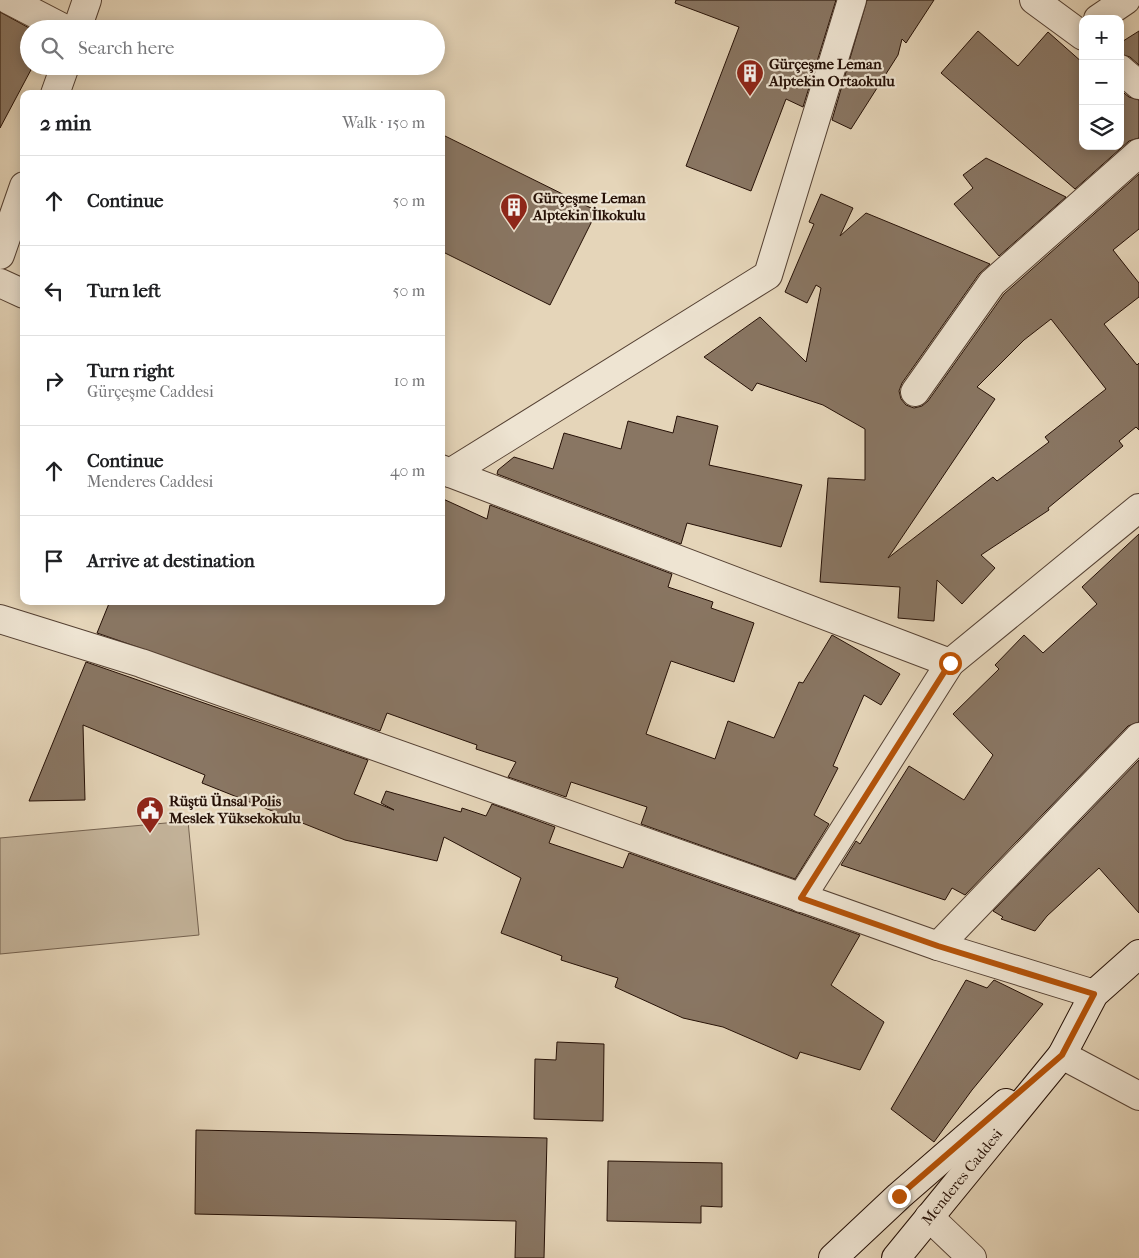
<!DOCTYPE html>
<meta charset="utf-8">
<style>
:root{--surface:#fff;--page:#f2f2f2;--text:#202124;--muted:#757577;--line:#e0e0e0}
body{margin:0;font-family:"IM FELL French Canon",serif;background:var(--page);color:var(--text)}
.controls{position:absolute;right:15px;top:15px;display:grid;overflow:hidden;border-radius:10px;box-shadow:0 2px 12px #0003}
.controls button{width:45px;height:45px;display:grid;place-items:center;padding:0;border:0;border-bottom:1px solid var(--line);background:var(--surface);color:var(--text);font:25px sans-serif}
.stop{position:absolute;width:15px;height:15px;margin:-11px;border:4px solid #b45309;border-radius:50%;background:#fff}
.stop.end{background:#b45309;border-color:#fff;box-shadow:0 1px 5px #0008}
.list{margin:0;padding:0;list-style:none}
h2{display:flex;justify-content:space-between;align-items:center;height:65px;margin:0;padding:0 20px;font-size:21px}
h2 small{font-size:16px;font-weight:400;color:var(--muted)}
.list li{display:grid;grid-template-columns:32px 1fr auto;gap:15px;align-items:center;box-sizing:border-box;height:90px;padding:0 20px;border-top:1px solid var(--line)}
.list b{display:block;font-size:19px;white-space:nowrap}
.list p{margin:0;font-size:16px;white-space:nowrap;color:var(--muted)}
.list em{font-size:16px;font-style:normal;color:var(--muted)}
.icon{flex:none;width:28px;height:28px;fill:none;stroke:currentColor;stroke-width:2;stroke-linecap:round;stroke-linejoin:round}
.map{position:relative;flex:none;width:1139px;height:1258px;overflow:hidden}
.search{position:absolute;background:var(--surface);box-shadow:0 2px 12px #0003;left:20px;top:20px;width:425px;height:55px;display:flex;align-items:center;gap:12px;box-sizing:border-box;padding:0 18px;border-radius:28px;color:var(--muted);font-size:19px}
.panel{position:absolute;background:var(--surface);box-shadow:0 2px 12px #0003;left:20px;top:90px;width:425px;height:515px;border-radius:10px}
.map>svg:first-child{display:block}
</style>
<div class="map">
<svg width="1139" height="1258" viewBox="0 0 1139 1258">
<rect width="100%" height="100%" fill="#e5d5b9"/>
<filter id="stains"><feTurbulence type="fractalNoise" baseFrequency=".004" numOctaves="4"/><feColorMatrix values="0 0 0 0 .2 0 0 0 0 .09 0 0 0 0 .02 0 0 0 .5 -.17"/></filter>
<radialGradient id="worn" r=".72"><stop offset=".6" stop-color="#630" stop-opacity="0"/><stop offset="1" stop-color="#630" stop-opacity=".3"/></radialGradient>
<polygon fill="#c4b49b" stroke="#746250" points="188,821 199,935 0,954 0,838"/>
<g fill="#897663" stroke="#251006" fill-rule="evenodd">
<polygon points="676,0 836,0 803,107 786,99 751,191 686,166 739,27 675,3"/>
<polygon points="867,0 934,0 906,43 902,39 898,55 851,129 832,120"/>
<polygon points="0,12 31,29 29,29 29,66 33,66 0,128"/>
<polygon points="978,31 1018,66 1048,32 1083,63 1083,146 1120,146 1120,90 1129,97 1139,100 1139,138 1129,141 1075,189 941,73"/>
<polygon points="1139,31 1139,65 1130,57 1120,54 1120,43"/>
<polygon points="441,134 597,211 550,305 441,251"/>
<polygon points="986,158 1066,197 999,256 954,204 973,188 963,175"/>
<path d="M 1139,174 L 1139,229 L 1113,250 L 1139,283 L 1139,297 L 1104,324 L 1137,365 L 1139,363 L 1139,430 L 1136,427 L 1119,441 L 1123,446 L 1048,508 L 1049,510 L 981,555 L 995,568 L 962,604 L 937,580 L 934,621 L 898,618 L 900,587 L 820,582 L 828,478 L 865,480 L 865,429 L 823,405 L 757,383 L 752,391 L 704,357 L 760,317 L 806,362 L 821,288 L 816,285 L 807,303 L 785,292 L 814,224 L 809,222 L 821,194 L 853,208 L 840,236 L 866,213 L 990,264 L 979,274 L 902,383 L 899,391 L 901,399 L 906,405 L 914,408 L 922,406 L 928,401 L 1004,294 ZM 1051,319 L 1106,389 L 1045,437 L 1049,442 L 997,481 L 993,477 L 888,558 L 995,399 L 977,387 L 1024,340 Z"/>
<polygon points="677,416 718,426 709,465 802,485 781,547 687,523 681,544 497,474 498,470 514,457 553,469 564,433 621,449 628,421 673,433"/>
<polygon points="441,498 487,519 490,505 672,574 668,587 713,602 711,608 754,623 734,682 671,661 646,734 715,759 728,721 774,738 799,682 803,683 832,635 900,674 881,705 864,695 833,766 838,768 814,815 829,824 795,879 641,824 647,807 571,782 566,797 508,777 516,762 476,749 477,745 429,728 387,713 380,731 97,633 110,601 441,601"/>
<polygon points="1139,534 1139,722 1128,726 965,895 952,888 945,900 841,865 856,841 860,844 909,766 964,800 993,755 953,714 999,669 995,665 1024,635 1043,653 1097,604 1082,587"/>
<polygon points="86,662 368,760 354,794 394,810 381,803 386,791 461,812 462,808 486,816 492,804 555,827 549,843 623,868 629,853 860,935 831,985 884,1022 860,1070 800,1052 797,1059 723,1027 683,1018 615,987 618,978 561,960 562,956 501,933 521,878 444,837 437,861 345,840 202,783 205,775 83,725 85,800 29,801"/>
<polygon points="1139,760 1139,913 1099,868 1047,916 1035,931 1001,919 1003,917 993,911"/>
<polygon points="966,980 987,988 994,980 1043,1004 972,1090 934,1142 891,1109"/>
<polygon points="557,1042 604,1044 603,1121 534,1119 535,1059 556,1060"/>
<polygon points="196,1130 547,1138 544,1258 515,1258 516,1221 195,1214"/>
<polygon points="608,1161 722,1163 722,1207 701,1206 701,1223 607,1221"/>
</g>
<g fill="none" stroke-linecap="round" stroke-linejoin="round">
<g stroke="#554133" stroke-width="30">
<g id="street">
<polyline points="9,0 65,29"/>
<polyline points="1034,0 1083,36"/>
<polyline points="1098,19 1126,0"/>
<polyline points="77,29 87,0"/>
<polyline points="1120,69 1139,85"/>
<polyline points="55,94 65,66"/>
<polyline points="0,255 24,186"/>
<polyline points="0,283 24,294"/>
<polyline points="915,392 992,283 1139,153"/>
<polyline points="441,469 450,473 768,275 852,0"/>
<polyline points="450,473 950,663 1139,508"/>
<polyline points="0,619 141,663 938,946 1094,994"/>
<polyline points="801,898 950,663"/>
<polyline points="938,946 1139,737"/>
<polyline points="1062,1055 1139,1096"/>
<polyline points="929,1217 972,1258"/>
</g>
</g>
<g stroke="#251006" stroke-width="30">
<g id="secondary">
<polyline points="833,1258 899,1196 1006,1103"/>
<polyline points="896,1258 1062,1055 1094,994 1139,954"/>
</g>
</g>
<use href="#street" stroke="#eee4d2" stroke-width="28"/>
<use href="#secondary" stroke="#eee4d2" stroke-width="28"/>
</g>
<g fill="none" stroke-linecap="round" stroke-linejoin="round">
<polyline stroke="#b45309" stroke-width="6" points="899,1196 1062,1055 1094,994 938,946 801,898 950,663"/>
</g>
<defs>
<g id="building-pin" transform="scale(1.4375)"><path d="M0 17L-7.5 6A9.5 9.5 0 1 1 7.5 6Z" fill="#8f2418" stroke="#eee4d2"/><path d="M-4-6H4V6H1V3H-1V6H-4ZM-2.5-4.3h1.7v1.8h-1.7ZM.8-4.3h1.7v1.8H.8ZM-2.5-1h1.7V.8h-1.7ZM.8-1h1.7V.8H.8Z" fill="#fff"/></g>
<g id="civic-pin" transform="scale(1.4375)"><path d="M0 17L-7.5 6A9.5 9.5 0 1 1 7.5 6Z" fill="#8f2418" stroke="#eee4d2"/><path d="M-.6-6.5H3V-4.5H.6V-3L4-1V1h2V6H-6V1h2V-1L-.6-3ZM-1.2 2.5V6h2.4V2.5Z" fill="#fff"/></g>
</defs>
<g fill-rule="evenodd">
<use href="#building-pin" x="750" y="73"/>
<use href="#building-pin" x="514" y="207"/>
<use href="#civic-pin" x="150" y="810"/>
</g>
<g text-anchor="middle" stroke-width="4.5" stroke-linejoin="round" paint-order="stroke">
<g font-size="15" font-weight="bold" fill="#251006" stroke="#eee4d2" text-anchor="start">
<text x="769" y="69">Gürçeşme Leman<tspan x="769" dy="17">Alptekin Ortaokulu</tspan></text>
<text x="533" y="203">Gürçeşme Leman<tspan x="533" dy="17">Alptekin İlkokulu</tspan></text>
<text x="169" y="806">Rüştü Ünsal Polis<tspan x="169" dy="17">Meslek Yüksekokulu</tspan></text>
</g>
<g font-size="15" fill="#251006" stroke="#eee4d2">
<text transform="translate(962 1177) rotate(-51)" y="5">Menderes Caddesi</text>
</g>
</g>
<rect width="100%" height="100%" filter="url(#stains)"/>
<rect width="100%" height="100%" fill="url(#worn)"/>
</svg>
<div class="controls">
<button>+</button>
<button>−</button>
<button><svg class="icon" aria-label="layers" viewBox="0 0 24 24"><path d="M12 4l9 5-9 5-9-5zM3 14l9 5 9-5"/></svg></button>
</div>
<div class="stop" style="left:950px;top:663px"></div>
<div class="stop end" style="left:899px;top:1196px"></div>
<div class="search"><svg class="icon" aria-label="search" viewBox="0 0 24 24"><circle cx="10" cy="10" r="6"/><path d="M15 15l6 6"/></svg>Search here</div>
<section class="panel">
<h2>2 min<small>Walk · 150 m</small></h2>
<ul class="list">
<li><svg class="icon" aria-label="ahead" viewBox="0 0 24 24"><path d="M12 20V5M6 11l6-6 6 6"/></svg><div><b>Continue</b></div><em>50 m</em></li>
<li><svg class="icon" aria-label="left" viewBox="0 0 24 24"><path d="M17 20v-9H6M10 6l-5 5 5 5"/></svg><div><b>Turn left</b></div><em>50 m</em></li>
<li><svg class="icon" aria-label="right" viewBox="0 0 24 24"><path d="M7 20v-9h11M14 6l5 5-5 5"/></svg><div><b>Turn right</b><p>Gürçeşme Caddesi</p></div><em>10 m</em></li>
<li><svg class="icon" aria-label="ahead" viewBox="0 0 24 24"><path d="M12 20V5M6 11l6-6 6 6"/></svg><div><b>Continue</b><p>Menderes Caddesi</p></div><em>40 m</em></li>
<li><svg class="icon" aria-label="arrive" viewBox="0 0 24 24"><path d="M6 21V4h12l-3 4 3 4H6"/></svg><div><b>Arrive at destination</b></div></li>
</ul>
</section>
</div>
